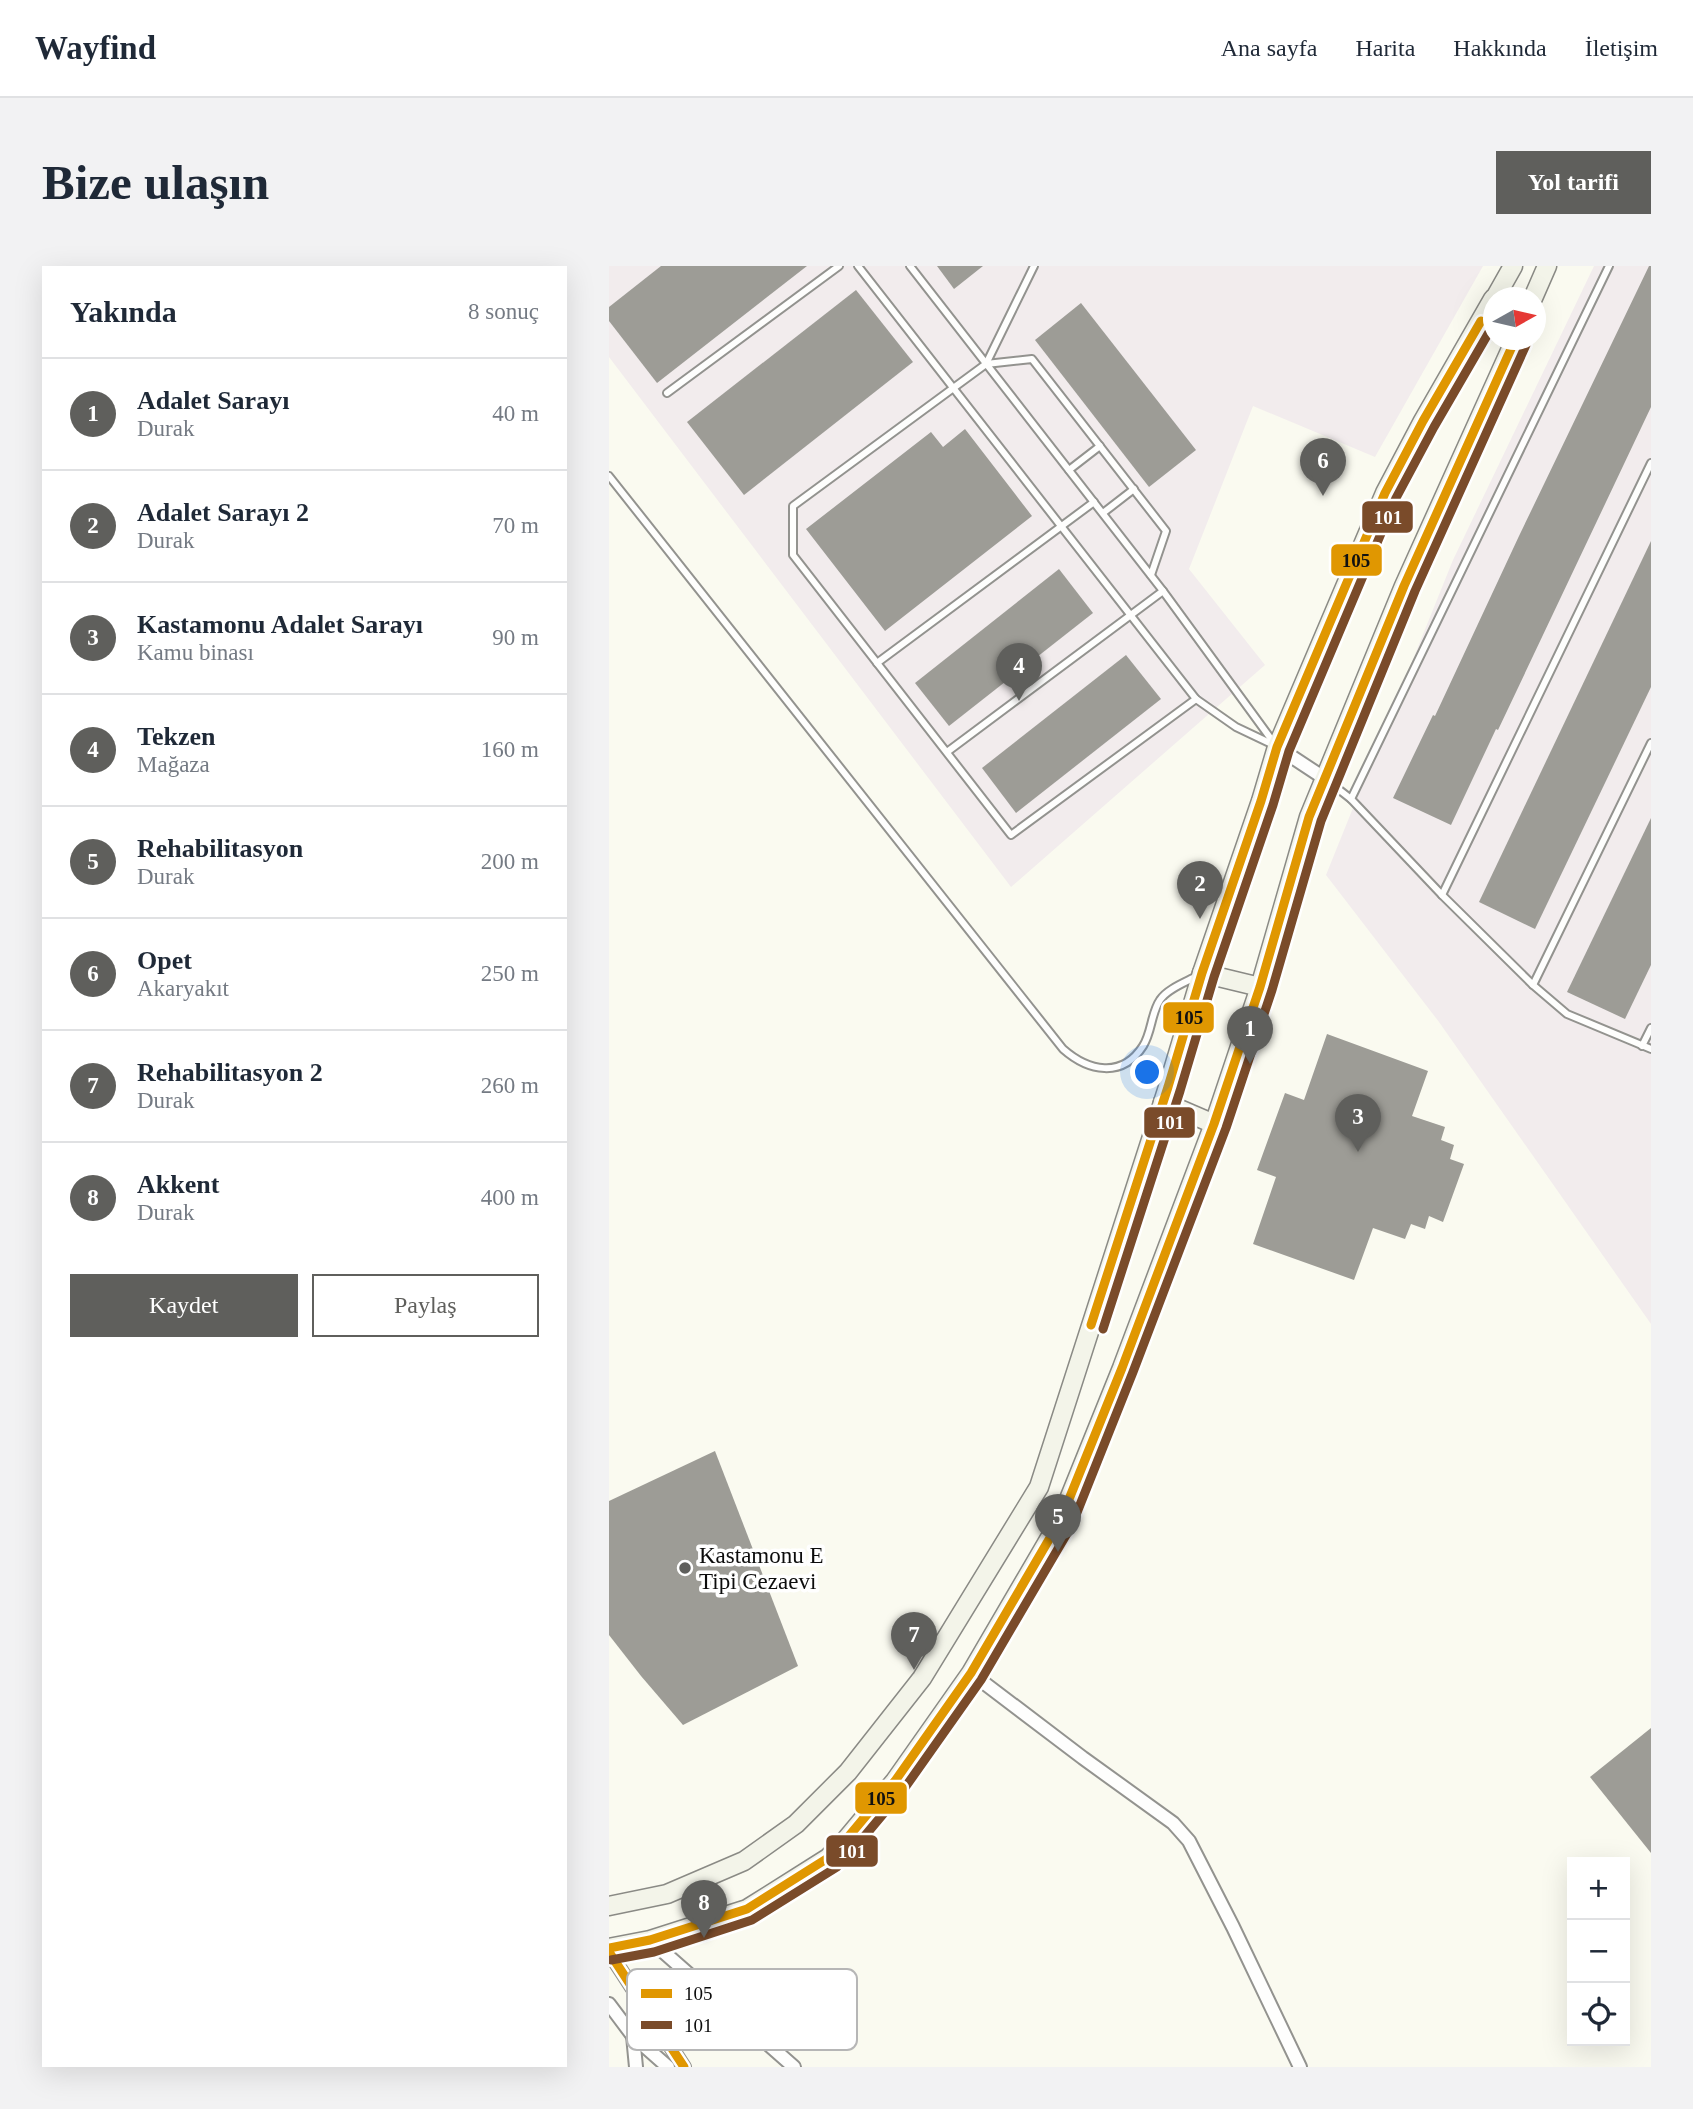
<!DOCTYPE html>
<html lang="tr">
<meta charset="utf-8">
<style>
:root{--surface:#fff;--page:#f2f2f3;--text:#1f2937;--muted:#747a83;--line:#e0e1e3;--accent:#5f5f5c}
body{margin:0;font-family:"Times New Roman",serif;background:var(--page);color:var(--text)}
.controls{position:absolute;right:21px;bottom:21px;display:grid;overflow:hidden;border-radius:0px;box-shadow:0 7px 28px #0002}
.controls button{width:63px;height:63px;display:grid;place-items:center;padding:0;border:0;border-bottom:2px solid var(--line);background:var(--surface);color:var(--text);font:35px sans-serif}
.compass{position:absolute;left:874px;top:21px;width:63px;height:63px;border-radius:50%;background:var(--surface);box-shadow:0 7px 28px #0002;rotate:82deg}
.you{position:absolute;left:539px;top:807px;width:24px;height:24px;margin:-18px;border:5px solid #fff;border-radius:50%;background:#1a73e8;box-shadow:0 0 0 10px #1a73e833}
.badge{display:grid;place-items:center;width:46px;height:46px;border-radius:50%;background:var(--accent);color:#fff;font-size:23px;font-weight:700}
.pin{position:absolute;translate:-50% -58px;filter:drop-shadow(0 2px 4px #0008)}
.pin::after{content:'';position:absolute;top:37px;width:24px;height:21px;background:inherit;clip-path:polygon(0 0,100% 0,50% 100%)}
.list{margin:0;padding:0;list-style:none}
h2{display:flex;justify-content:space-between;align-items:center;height:91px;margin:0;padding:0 28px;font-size:30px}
h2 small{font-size:23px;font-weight:400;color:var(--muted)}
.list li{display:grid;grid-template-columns:46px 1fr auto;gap:21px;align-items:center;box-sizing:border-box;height:112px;padding:0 28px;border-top:2px solid var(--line)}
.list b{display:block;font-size:26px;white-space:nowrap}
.list p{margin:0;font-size:23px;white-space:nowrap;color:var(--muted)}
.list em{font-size:23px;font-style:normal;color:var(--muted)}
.actions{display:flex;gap:14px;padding:21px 28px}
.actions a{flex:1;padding:16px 0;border:2px solid var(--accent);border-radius:0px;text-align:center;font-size:24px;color:var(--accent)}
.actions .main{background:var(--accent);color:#fff}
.icon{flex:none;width:38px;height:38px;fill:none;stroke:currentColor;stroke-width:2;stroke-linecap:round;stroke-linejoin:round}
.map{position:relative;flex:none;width:1042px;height:1801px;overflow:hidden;border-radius:0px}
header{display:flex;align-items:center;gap:42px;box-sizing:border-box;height:98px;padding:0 35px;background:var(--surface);border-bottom:2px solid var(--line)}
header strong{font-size:33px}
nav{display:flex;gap:38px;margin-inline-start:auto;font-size:24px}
.intro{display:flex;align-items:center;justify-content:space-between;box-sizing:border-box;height:168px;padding:0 42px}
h1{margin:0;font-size:49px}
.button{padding:18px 32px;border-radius:0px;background:var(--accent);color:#fff;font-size:24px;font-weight:700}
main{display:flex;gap:42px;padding:0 42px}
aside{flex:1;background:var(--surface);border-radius:0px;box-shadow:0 7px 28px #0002}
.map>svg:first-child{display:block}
</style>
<header>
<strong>Wayfind</strong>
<nav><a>Ana sayfa</a><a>Harita</a><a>Hakkında</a><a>İletişim</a></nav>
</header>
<div class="intro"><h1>Bize ulaşın</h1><a class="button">Yol tarifi</a></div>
<main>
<aside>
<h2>Yakında<small>8 sonuç</small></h2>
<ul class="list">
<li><span class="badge">1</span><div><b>Adalet Sarayı</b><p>Durak</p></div><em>40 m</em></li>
<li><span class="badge">2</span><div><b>Adalet Sarayı 2</b><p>Durak</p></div><em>70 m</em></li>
<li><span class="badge">3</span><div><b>Kastamonu Adalet Sarayı</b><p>Kamu binası</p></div><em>90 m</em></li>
<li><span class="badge">4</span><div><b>Tekzen</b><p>Mağaza</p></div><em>160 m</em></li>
<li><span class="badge">5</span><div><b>Rehabilitasyon</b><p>Durak</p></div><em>200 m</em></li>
<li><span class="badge">6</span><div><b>Opet</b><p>Akaryakıt</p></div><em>250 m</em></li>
<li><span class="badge">7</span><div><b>Rehabilitasyon 2</b><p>Durak</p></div><em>260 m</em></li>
<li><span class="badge">8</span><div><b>Akkent</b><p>Durak</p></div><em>400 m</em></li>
</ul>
<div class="actions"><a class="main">Kaydet</a><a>Paylaş</a></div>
</aside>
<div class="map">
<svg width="1042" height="1801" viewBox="0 0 1042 1801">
<rect width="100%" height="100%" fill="#fafaf0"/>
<g fill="#f2eced">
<polygon points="0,0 874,0 766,191 644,140 580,303 656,399 402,621 0,91"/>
<polygon points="985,0 1042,0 1042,1058 830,756 717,609 844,294"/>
</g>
<g fill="#9d9c96">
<polygon points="52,0 198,0 48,117 0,55 0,41"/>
<polygon points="328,0 374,0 345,23"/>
<polygon points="1040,0 1042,0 1042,141 889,464 887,463 842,559 784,532 824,449 826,450 910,270"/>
<polygon points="247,24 304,96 135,229 78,156"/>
<polygon points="472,37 587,184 540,221 426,74"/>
<polygon points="356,163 423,250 276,365 197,263 322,166 334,181"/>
<polygon points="1042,275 1042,421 926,663 870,636"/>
<polygon points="450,303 484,347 340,460 306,417"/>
<polygon points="517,389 552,433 407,547 373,502"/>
<polygon points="1042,552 1042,699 1016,753 958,726"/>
<polygon points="718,768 819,805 803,850 836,861 832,874 845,879 841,893 855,898 834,956 820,950 816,963 802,958 796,973 764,962 745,1014 644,978 667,911 648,904 676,827 695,834"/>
<polygon points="106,1185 189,1400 74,1459 32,1410 0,1369 0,1235"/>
<polygon points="1042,1462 1042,1587 981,1511"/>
</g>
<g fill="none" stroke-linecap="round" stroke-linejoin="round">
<g stroke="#93938f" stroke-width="10">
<g id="service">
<polyline points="249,0 587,433 627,461 667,480"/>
<polyline points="301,0 554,325 665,477"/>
<polyline points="425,0 377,98 184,240 184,289 402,569 587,433"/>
<polyline points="377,98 423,93 557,265 542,309"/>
<polyline points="58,127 230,0"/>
<polyline points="460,204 491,180"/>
<path d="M 0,210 L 454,783 C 479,805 513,813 534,780 C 543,766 542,747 551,734 C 558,723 577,716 588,710"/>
<polyline points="494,247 525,223"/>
<polyline points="268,397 485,236"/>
<polyline points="338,486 554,325"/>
<polyline points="719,515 742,533 833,629 924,719 958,748 1042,783"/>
<polyline points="742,533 1000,0"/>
<polyline points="833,629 1042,197"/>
<polyline points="924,719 1042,477"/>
<polyline points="1033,780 1042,762"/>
</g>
</g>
<g stroke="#93938f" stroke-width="16">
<g id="minor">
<polyline points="668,481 715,512"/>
<polyline points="362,1407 474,1492 564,1557 580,1575 624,1661 691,1801"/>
<polyline points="41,1674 185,1801"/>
<polyline points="0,1686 75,1801"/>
<polyline points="0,1738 24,1770 59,1801"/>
<polyline points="24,1770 27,1801"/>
</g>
</g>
<g stroke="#8a8a85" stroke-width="21">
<g id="secondary">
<polyline points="886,32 904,0"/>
<polyline points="924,32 938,0"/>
<polyline points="593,707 651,721"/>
<polyline points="554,836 605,858"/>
<polyline points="0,1640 58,1628 135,1595 187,1558 239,1506 313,1412 430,1221 559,821 593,707 652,535 668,481 776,227 814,155 884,33"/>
<polyline points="0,1682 41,1674 138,1643 219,1592 235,1576 286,1515 362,1407 452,1253 513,1102 605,858 651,721 700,551 795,320 906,74"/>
</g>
</g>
<use href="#service" stroke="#fefefd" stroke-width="6"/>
<use href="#minor" stroke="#fefefd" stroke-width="12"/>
<use href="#secondary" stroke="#f3f4e9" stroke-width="18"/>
<g stroke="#fff" stroke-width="14">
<g id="bus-1">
<polyline points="482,1059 559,821 593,707 652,535 668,481 776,227 814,155 872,55"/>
<polyline points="0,1682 41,1674 138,1643 219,1592 235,1576 286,1515 362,1407 452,1253 513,1102 605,858 651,721 700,551 795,320 906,74"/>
<polyline points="0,1686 75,1801"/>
</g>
</g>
<g stroke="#fff" stroke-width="14">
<g id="bus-2">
<polyline points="494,1063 571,825 605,711 664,539 680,485 787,232 825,161 883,61"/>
<polyline points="2,1694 45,1686 143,1654 228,1601 244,1584 295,1523 372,1414 463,1259 524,1106 617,862 663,724 712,555 806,325 917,79"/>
</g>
</g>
<use href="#bus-1" stroke="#e09701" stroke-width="9"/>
<use href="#bus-2" stroke="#7a4b2a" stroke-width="9"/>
</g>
<circle fill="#5f5f5c" stroke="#fff" stroke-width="2.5" cx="76" cy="1302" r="7"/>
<g text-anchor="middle" stroke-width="7" stroke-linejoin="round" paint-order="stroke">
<g font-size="23" fill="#0c0c0c" stroke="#fff" text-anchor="start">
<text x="90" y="1297">Kastamonu E<tspan x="90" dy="26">Tipi Cezaevi</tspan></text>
</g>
</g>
<rect x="18" y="1703" width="230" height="81" rx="10" fill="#fff" stroke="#b6b6b6" stroke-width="2"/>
<rect x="32" y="1723" width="31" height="9" fill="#e09701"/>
<rect x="32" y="1755" width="31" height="8" fill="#7a4b2a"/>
<g font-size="19" fill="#0c0c0c">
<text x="75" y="1734">105</text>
<text x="75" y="1766">101</text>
</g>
<g stroke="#fff" stroke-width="2.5">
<rect x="752" y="234" width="53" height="34" rx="7" fill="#7a4b2a"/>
<rect x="721" y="277" width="53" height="34" rx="7" fill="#e09701"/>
<rect x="553" y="735" width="53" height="33" rx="7" fill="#e09701"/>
<rect x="534" y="840" width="53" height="33" rx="7" fill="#7a4b2a"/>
<rect x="245" y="1515" width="54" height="34" rx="7" fill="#e09701"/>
<rect x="216" y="1568" width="54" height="34" rx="7" fill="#7a4b2a"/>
</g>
<g font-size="19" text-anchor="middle" font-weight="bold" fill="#fff">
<text x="779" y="258">101</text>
<text x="561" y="863">101</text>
<text x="243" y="1592">101</text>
</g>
<g font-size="19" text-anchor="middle" font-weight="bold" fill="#111">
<text x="747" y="301">105</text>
<text x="580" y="758">105</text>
<text x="272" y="1539">105</text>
</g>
</svg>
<div class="controls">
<button>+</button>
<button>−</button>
<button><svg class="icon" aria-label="locate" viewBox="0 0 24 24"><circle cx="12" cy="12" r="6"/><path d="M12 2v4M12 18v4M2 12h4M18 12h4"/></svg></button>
</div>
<svg class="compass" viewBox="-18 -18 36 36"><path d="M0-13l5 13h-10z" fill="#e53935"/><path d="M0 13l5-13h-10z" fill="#747a83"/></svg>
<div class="you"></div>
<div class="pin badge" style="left:641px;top:798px">1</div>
<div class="pin badge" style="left:591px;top:653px">2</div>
<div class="pin badge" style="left:749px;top:886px">3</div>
<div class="pin badge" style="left:410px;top:435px">4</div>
<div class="pin badge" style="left:449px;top:1286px">5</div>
<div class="pin badge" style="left:714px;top:230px">6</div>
<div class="pin badge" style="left:305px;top:1404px">7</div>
<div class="pin badge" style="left:95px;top:1672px">8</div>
</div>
</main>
